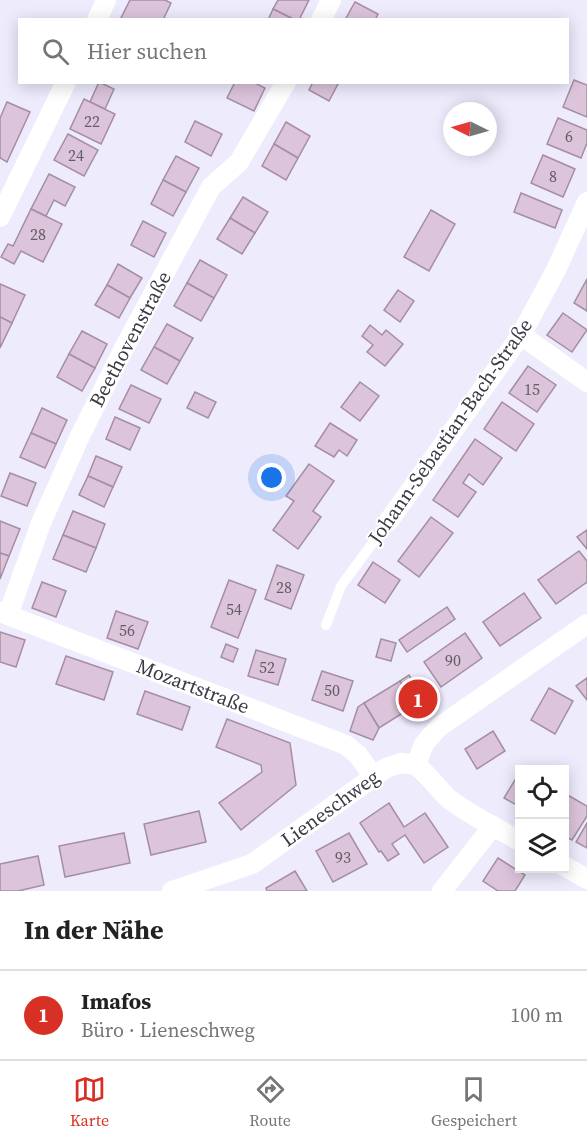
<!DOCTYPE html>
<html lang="de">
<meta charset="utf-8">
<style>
:root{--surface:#fff;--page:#f6f6f6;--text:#222;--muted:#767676;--line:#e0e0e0;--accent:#d93025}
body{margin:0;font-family:"Source Serif 4",serif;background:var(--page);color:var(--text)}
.controls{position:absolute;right:18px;bottom:18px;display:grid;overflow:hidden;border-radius:0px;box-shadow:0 3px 15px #0003}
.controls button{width:54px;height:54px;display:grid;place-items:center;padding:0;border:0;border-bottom:2px solid var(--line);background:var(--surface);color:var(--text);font:30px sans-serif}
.compass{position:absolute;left:443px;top:102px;width:54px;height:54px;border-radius:50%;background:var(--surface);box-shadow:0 3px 15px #0003;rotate:275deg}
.you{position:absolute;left:272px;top:478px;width:21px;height:21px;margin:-15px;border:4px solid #fff;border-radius:50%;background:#1a73e8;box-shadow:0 0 0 9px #1a73e833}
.badge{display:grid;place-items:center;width:39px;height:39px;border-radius:50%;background:var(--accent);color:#fff;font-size:20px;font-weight:700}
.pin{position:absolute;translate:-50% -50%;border:3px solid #fff;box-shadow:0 2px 6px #0006}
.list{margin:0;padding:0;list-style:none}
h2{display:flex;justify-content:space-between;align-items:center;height:78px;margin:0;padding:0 24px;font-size:26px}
h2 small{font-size:20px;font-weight:400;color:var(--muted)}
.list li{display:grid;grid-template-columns:39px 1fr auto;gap:18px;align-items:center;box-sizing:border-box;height:90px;padding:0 24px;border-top:2px solid var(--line)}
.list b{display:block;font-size:22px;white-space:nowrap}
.list p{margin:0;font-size:20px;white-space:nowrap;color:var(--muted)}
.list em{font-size:20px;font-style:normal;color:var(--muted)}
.icon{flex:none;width:33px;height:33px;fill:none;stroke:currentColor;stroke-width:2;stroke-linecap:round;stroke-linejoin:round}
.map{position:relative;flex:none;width:587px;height:891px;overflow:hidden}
.search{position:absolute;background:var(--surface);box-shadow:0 3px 15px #0003;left:18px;right:18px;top:18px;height:66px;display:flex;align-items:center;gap:15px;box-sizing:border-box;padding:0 21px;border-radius:0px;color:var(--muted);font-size:22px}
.sheet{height:168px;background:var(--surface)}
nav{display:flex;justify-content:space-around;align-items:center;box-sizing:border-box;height:84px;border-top:2px solid var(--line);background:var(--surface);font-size:16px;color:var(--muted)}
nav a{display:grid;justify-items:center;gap:3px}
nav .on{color:var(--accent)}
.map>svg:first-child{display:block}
</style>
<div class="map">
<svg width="587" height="891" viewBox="0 0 587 891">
<rect width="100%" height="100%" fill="#edebfc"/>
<g fill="#dcc4da" stroke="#a58ea3" stroke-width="1.5">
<polygon points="130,0 165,0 171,3 163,20 125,20 121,18"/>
<polygon points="278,0 309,0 299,20 295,20 273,9"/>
<polygon points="355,2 378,14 375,20 345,20"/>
<polygon points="273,9 295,20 268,20"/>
<polygon points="574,80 587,85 587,117 563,107"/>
<polygon points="99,82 114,89 105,109 90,102"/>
<polygon points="235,82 253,82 265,88 254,111 227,98"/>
<polygon points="313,82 339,82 329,101 309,90"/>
<polygon points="84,99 115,114 101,144 70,129"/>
<polygon points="7,102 30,112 7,162 0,158 0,118"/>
<polygon points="558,118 587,130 587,143 581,158 547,144"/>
<polygon points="195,121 222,134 211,156 185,142"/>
<polygon points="286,122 310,136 298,158 274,144"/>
<polygon points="68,134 98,150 84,176 54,160"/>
<polygon points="274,144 298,158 286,180 262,166"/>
<polygon points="543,155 575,169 563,197 531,183"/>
<polygon points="176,156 199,168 186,192 163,180"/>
<polygon points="49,174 75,187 65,206 54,200 46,216 31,209"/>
<polygon points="163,180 186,192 173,216 151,204"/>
<polygon points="521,193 562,210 555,228 514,212"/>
<polygon points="243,197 268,212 255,233 230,218"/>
<polygon points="31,209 62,224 43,262 21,251 14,264 1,257 8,244 13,246"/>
<polygon points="431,210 455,224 429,271 404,257"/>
<polygon points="230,218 255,233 242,254 217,239"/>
<polygon points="143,221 166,233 154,257 131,245"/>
<polygon points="200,260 227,275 214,298 187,283"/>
<polygon points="118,264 142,278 130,298 107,285"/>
<polygon points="587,279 587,311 574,303"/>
<polygon points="187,283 214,298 201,321 174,306"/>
<polygon points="0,284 25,295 12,323 0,317"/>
<polygon points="107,285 130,298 119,318 95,305"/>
<polygon points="398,290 414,301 400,322 384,310"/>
<polygon points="563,313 587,330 572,352 547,335"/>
<polygon points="0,317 12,323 0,348"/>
<polygon points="167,324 193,338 180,361 154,347"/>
<polygon points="370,325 382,335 386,330 403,344 385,366 367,352 373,345 362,336"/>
<polygon points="82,331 107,344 95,368 69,354"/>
<polygon points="154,347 180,361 167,384 141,370"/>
<polygon points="69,354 95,368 82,391 57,377"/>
<polygon points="528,366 556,385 537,412 509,393"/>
<polygon points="360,382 379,396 360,421 341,407"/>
<polygon points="131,385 161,399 149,423 119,409"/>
<polygon points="195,392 216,402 208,418 187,408"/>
<polygon points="502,402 534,424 516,451 484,429"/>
<polygon points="42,408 67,420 56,444 31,433"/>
<polygon points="115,417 140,428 130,450 106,439"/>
<polygon points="330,423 357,440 347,456 339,450 334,457 315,446"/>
<polygon points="31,433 56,444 45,468 20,457"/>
<polygon points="475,439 502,458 483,485 469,474 463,483 476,492 458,517 433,500"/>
<polygon points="96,456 122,467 113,487 88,476"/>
<polygon points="309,464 334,481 313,511 321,517 298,549 273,530 294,501 286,496"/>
<polygon points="10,473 36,483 27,506 1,496"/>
<polygon points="88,476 113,487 104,507 79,495"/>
<polygon points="73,511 105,524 96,548 63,535"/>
<polygon points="431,517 453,533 419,577 398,561"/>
<polygon points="0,521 20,529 9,556 0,553"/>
<polygon points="587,530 587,549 577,537"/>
<polygon points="63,535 96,548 86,572 53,559"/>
<polygon points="579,551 587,561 587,582 556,604 538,580"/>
<polygon points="0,553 9,556 0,579"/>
<polygon points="373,562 400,580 385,603 358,585"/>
<polygon points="277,565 304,575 291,609 265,599"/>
<polygon points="229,580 256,590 238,638 211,627"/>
<polygon points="42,582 66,591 56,617 32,608"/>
<polygon points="524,593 541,618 500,646 483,622"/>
<polygon points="447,607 455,619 407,652 399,640"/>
<polygon points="116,611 148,622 138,649 107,638"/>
<polygon points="0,632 25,640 16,667 0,662"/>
<polygon points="465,633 482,658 441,687 424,662"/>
<polygon points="381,639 396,643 391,661 376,657"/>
<polygon points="226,644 238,649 233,662 221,657"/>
<polygon points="256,650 286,659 278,685 248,676"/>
<polygon points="66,656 113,672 104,700 56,684"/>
<polygon points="322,671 353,681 343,711 312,700"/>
<polygon points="409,675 424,700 414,706 400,681"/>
<polygon points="587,678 587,700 576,686"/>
<polygon points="400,681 414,706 379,728 364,703"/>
<polygon points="549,688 573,701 555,734 531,720"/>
<polygon points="145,691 190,707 182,730 137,714"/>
<polygon points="364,703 379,728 373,740 350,731 358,707"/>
<polygon points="227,719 290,743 296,785 241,830 219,803 262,772 261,765 216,747"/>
<polygon points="493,731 505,751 477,769 465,749"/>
<polygon points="518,775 520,776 520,807 504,798"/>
<polygon points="564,793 587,806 587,816 572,840 564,836"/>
<polygon points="389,803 404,827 425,813 448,847 424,863 405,835 392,844 399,854 388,861 381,851 379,852 360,823"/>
<polygon points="199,811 206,842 151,855 144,824"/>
<polygon points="587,823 587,848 576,842"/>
<polygon points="124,833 130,863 65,877 59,846"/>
<polygon points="349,833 367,864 333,882 316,851"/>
<polygon points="38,856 44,885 18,891 0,891 0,864"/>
<polygon points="498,858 525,875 515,891 498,891 483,881"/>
<polygon points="295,871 307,891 267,891 266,888"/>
</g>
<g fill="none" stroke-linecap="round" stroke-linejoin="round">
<polyline stroke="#fff" stroke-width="10" points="326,625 341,586 388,522"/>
<g stroke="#fff" stroke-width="20">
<polyline points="97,20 106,0"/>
<polyline points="321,20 331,0"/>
<polyline points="0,217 66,82"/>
<polyline points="521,335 587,382"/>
<polyline points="388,522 521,335 556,270 587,202"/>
<polyline points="0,612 346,745 358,755 374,777"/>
<polyline points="8,615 41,523 79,438 124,348 211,187 239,162 286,82"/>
<polyline points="416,765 424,744 439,727 587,624"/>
<path d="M 416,765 C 429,775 437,788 449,799 C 470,815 496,828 520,841"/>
<polyline points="564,866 587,879"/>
<polyline points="172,891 252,864 386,768 401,763 416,765"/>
<polyline points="442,891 493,826"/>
</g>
</g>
<g text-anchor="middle" stroke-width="4.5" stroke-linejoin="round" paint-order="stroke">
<g font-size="16" fill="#645c6a">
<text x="92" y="127">22</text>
<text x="569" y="142">6</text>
<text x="76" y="161">24</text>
<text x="553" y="182">8</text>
<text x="38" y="240">28</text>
<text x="532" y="395">15</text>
<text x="284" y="593">28</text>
<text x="234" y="615">54</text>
<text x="127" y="636">56</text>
<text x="453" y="666">90</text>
<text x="267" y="673">52</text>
<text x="332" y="696">50</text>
<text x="343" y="863">93</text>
</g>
<g font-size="20" fill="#3c3a45" stroke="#fff">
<text transform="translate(130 339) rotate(-62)" y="7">Beethovenstraße</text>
<text transform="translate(450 431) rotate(-55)" y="7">Johann-Sebastian-Bach-Straße</text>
<text transform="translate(193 686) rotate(21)" y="7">Mozartstraße</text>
<text transform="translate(330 808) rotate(-36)" y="7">Lieneschweg</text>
</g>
</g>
</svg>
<div class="controls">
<button><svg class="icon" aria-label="locate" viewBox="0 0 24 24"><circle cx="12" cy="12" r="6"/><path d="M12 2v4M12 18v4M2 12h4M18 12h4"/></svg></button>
<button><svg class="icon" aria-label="layers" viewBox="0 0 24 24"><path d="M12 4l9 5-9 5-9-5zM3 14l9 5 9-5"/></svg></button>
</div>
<svg class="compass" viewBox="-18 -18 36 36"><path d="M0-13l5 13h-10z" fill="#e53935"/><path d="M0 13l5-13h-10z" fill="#767676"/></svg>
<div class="you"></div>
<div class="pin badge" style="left:418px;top:699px">1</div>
<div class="search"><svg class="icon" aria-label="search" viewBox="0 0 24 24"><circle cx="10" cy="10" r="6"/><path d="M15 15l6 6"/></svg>Hier suchen</div>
</div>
<section class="sheet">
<h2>In der Nähe<small></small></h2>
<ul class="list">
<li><span class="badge">1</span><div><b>Imafos</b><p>Büro · Lieneschweg</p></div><em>100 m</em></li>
</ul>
</section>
<nav>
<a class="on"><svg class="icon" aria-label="map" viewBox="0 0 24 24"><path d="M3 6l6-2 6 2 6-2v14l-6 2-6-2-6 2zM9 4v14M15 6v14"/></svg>Karte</a>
<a><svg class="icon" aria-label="directions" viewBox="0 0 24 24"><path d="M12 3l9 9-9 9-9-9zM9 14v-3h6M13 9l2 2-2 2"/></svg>Route</a>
<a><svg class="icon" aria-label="saved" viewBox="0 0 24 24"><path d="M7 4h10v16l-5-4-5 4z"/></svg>Gespeichert</a>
</nav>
